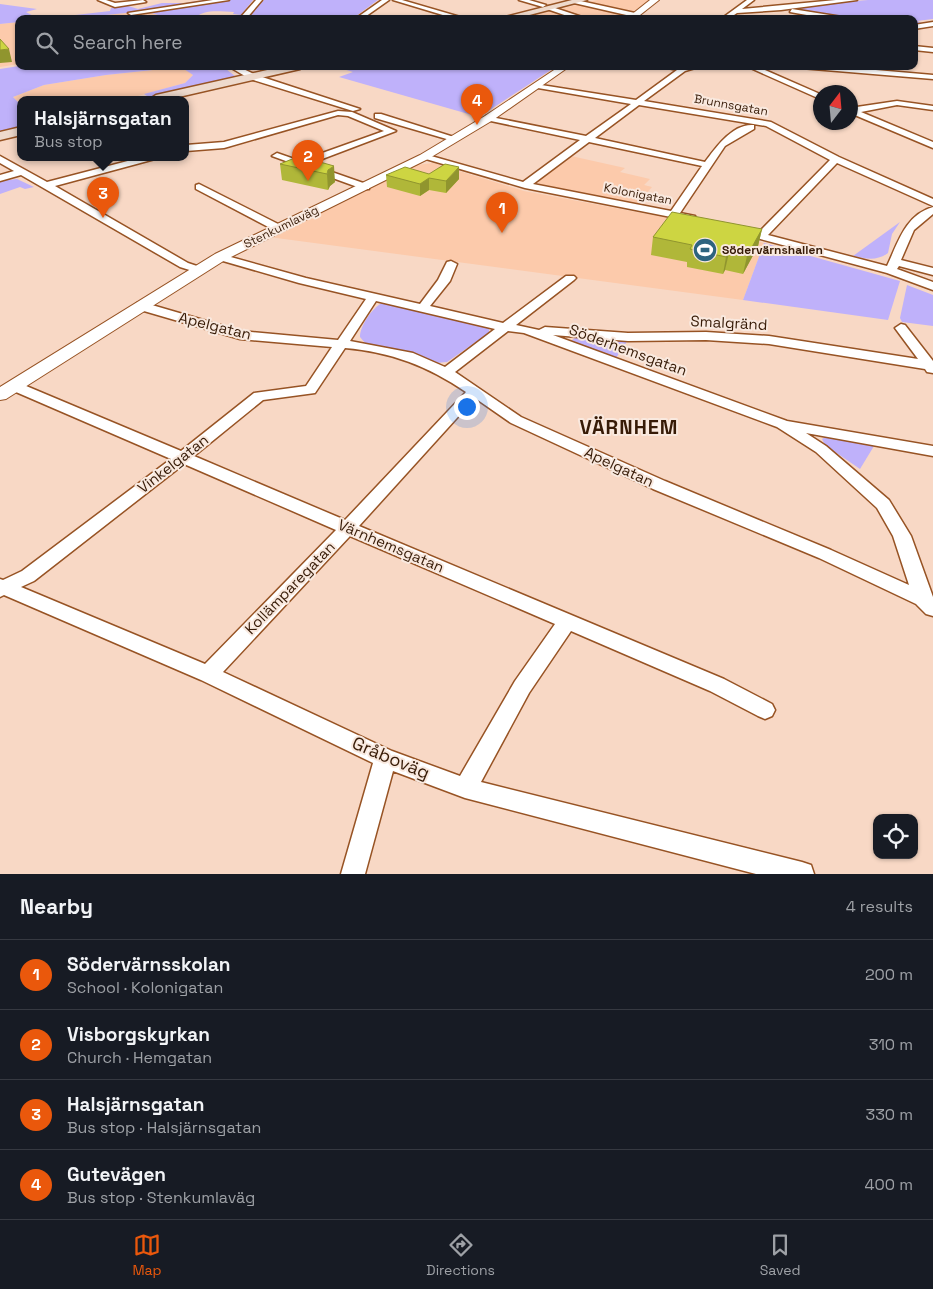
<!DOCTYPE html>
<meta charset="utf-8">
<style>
:root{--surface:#171b24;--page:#242831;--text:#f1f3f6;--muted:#9ea1a6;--line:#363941;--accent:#ea580c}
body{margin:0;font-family:"Space Grotesk",sans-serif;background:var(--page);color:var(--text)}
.controls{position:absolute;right:15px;bottom:15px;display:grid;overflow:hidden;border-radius:10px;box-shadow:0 1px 4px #0004}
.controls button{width:45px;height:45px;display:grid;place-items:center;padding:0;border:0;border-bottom:1px solid var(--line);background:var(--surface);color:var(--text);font:25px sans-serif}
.compass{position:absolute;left:813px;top:85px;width:45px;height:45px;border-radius:50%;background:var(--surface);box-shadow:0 1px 4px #0004;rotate:16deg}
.you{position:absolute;left:466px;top:406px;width:18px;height:18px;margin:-12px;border:4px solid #fff;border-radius:50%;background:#1a73e8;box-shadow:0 0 0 8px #1a73e833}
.badge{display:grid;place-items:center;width:32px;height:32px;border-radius:50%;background:var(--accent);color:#fff;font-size:16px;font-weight:700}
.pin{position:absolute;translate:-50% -41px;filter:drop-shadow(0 1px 2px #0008)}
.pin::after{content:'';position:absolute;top:26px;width:18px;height:15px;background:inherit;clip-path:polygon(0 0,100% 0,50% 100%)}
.popup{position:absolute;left:17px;top:96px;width:172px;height:65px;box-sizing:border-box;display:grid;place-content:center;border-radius:10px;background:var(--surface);filter:drop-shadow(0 1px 4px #0005);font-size:16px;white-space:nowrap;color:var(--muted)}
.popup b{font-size:19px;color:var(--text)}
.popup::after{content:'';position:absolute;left:50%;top:100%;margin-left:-10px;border:10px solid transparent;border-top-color:var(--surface)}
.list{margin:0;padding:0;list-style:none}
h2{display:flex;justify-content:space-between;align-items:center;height:65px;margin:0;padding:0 20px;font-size:21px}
h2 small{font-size:16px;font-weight:400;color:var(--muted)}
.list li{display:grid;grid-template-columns:32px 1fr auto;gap:15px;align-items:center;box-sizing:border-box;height:70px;padding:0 20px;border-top:1px solid var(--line)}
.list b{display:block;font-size:19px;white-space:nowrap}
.list p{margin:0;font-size:16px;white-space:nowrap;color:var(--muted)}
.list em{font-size:16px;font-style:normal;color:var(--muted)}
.icon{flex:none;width:28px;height:28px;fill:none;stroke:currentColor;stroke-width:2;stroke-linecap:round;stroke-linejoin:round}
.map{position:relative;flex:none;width:933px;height:874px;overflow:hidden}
.search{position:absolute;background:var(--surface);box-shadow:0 1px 4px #0004;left:15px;right:15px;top:15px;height:55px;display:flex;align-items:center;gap:12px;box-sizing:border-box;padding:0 18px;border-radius:10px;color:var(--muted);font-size:19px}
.sheet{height:345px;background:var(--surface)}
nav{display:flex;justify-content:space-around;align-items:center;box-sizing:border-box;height:70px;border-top:1px solid var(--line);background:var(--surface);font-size:14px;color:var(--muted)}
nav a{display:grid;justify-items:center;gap:2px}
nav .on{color:var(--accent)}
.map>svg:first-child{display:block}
</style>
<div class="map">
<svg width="933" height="874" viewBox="0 0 933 874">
<rect width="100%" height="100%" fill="#f8d8c5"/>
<g fill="#fccaab">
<polygon points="597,0 656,0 625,19 519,19"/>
<polygon points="145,11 171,19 66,19"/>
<polygon points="19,22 19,64 0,67 0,24"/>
<polygon points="182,67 193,75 185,83 127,99 21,99 20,104 13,97 44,85 106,75"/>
<polygon points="571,156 625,168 620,172 650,179 644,185 652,187 638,203 539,184 537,181"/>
<polygon points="433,163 524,191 674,219 764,243 743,300 269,237 416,165"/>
</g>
<g fill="#bfb1fa">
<path d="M 204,0 L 253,0 L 241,15 L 233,14 L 234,12 C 221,12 204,8 194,19 L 171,19 L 145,11 L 66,19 L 41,19 L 110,11 L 111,8 L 125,5 L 138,9 L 162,3 L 185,3 Z"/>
<polygon points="264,0 378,0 352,19 246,19"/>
<polygon points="868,0 933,0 933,19 917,21 924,24 914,25 914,19 847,19 787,10 815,4"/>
<polygon points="0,4 37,9 26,12 39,19 19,19 19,22 0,24"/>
<polygon points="19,66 222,66 235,76 229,79 150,98 144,94 185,83 193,75 181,67 106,75 44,85 13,97 20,104 20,128 0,133 0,69"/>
<polygon points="333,66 557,66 479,117 339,77 353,72"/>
<polygon points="17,179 34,187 25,189 20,187 0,194 0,181"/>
<path d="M 900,222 L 892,234 L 888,253 C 877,261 867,259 853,256 Z"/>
<polygon points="764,243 900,281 888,320 743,300"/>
<polygon points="907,285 933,295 933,326 902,322 900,318"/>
<path d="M 382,303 L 391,304 L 489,327 L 489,333 L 447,362 L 436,363 L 412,353 L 365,343 L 360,337 C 360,326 372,308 382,303 Z"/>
<polygon points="575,338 628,340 616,358 571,341"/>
<polygon points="827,436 874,446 860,469 825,445 822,439"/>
</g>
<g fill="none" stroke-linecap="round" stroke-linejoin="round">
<g stroke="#975324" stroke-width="3">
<g id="minor">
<polygon points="98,0 106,0 115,3 143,0 146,2 115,7"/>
<polygon points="213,0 229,0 131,15 128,13"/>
<polygon points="256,0 262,0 246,19 239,19"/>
<polygon points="382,0 389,0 362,19 355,19"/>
<polygon points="393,0 402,0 467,19 456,19"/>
<polygon points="519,0 529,0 546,5 543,7"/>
<polygon points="576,0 635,13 638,15 635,17 574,3"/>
<polygon points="747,0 754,0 742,9 836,0 857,0 781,10 737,13 728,19 721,19"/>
<polygon points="549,6 585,18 586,19 576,19 547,9"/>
<polygon points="792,9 842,17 845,19 829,19 790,12"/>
<polygon points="933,22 933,26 914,29 914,25"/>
<polygon points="914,46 933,48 933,52 914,50"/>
<polygon points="228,66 237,66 256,75 360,109 353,111 250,79"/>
<path d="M 659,66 L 702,66 L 685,71 L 644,101 L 771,122 L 839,157 L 933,199 L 933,206 L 837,163 L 768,235 L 887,266 C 898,243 905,215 933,207 L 933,214 L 914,230 L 901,260 L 933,268 L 933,275 L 899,266 L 897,269 L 933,282 L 933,290 L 887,273 L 738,233 L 737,231 L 742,228 L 759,232 L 830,160 L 766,126 L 639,105 L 595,138 L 705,162 C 716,147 733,123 754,125 L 754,129 L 725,146 L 680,213 L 695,216 L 696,218 L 691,221 L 525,188 L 419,157 L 424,154 L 523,182 L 580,140 L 486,120 L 486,116 L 586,136 L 631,104 L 538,88 L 534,86 L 535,84 L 636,100 L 677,70 ZM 589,142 L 702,166 L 671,211 L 533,184 Z"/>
<polygon points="746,66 756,66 820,94 820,99"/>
<polygon points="798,66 830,66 933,75 933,79 801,68"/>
<polygon points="897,101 933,106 933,110 897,105 861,112 933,142 933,148 850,113 850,108"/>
<polygon points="338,111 352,112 396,131 309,164 369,185 369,189 363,189 272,156 277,153 300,161 384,131 348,116 338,115 224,148 186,151 186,145 224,142"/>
<polygon points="375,114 381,114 457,138 450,140 375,118"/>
<polygon points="0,156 47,182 143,157 156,157 155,159 55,186 188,263 203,268 205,270 199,273 180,267 21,175 0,181 0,175 14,171 0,163"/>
<polygon points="199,184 282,226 283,228 278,231 274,230 196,189 196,185"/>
<path d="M 220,254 L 306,278 L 420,304 L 438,280 L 447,262 L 451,261 L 457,264 L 450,281 L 430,306 L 503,323 L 566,276 L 574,276 L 576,278 L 574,280 L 516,325 L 539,330 L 545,327 L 628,333 L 706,332 L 769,336 L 918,359 L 895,328 L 901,324 L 905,325 L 933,361 L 933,373 L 927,372 L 925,369 L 769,344 L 706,340 L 628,341 L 553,335 L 787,421 L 933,446 L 933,456 L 806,433 L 826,446 L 889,500 L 911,536 L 933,597 L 933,616 L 926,614 L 916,604 L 819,558 L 653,489 L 511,423 L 475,398 L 359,526 L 724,679 L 772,704 L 775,710 L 772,716 L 765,719 L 758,716 L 710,691 L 571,631 L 529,693 L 481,782 L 802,862 L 811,865 L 814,874 L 756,874 L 465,798 L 393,771 L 365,874 L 341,874 L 373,763 L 201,680 L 4,595 L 0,597 L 0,579 L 3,580 L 22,571 L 171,459 L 9,389 L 7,386 L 9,383 L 19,383 L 181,451 L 254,393 L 306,386 L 332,347 L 240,339 L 137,309 L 135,306 L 137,303 L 145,303 L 241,331 L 338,340 L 366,299 L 299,283 L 216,259 L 214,257 ZM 376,301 L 495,329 L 445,367 L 413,353 L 350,341 ZM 508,331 L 524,333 L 777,427 L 816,452 L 877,508 L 893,536 L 909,585 L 831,550 L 665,481 L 521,417 L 455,372 ZM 345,348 C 391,352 428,366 466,392 L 345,520 L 194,456 L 263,400 L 315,393 ZM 184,464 L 336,530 L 205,664 L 21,587 L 34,581 ZM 350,536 L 555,624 L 515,681 L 460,776 L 392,751 L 223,672 Z"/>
</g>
</g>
<g stroke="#975324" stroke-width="2">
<g id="tertiary">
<polygon points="650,0 659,0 635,19 626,19"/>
<polygon points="560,66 570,66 493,120 428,159 225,260 6,399 0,400 0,387 215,254 420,155 485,116"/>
</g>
</g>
<g stroke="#975324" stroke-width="3">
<g id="secondary">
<polygon points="572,0 587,0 514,19 497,19"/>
<polygon points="285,66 305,66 300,69 170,99 150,99 156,95"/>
<polygon points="21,127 21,135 0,140 0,132"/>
</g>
</g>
<use href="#minor" fill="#fff" fill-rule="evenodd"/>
<use href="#tertiary" fill="#fff" fill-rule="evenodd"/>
<use href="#secondary" fill="#eedacd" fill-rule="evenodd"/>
</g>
<g fill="#b0b739">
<polygon points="313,160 335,182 330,186 328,190 282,180 280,164 309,161"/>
<polygon points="429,174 459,179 446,193 429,190 420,196 387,187 386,175"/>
<polygon points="762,229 758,246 743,274 725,270 723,274 687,267 687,262 651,255 653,237"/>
</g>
<g fill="#90952e">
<polygon points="9,49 12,62 0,63 0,50"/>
<polygon points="334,166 335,182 330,186 328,190 327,174 328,170"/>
<polygon points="459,167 459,179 446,193 446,181"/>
<polygon points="429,178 429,190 420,196 420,184"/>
<polygon points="762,229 758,246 743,274 747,256"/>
<polygon points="729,253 725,270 723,274 726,257"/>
</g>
<g fill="#cdd542" stroke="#90952e">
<polygon points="0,39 9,49 0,50"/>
<polygon points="297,157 309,161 313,160 334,166 328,170 327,174 280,164"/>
<polygon points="445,164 459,167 446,181 429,178 420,184 386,175 405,167 429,174"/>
<polygon points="672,212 762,229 747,256 729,253 726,257 690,249 692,245 653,237"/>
</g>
<defs>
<g id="stadium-disc" transform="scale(1.25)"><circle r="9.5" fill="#2e647f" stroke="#f9e9df"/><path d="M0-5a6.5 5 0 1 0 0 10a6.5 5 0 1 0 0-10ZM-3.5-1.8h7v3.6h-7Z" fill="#fff"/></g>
</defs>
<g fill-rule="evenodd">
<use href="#stadium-disc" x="705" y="250"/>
</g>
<g text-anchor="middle" stroke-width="4" stroke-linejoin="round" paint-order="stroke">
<g font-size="12" fill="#371b07" stroke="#f9e9df">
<text transform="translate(731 105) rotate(10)" y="4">Brunnsgatan</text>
<text transform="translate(638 194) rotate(11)" y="4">Kolonigatan</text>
<text transform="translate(281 227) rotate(-26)" y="4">Stenkumlaväg</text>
</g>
<g font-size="12" font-weight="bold" fill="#371b07" stroke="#f9e9df" text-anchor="start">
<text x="722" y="254">Södervärnshallen</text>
</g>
<g font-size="15" fill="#371b07" stroke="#f9e9df">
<text transform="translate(729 323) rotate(3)" y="5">Smalgränd</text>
<text transform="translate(215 326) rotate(14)" y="5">Apelgatan</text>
<text transform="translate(628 350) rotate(20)" y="5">Söderhemsgatan</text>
<text transform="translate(173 464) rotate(-38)" y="5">Vinkelgatan</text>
<text transform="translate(619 467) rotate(25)" y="5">Apelgatan</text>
<text transform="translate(391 546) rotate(23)" y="5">Värnhemsgatan</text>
<text transform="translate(290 588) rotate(-46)" y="5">Kollämparegatan</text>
</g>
<g font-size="18" fill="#371b07" stroke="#f9e9df">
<text transform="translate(391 758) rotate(23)" y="6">Gråboväg</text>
</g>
<g font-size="20" font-weight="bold" letter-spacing="1" fill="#371b07" stroke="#f9e9df">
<text x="629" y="434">VÄRNHEM</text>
</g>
</g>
</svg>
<div class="controls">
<button><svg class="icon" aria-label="locate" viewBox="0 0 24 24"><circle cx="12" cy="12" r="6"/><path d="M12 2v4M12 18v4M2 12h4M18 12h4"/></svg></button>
</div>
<svg class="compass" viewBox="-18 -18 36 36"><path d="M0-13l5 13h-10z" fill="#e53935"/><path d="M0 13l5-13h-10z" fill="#9ea1a6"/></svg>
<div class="you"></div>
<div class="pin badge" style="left:502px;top:233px">1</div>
<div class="pin badge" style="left:308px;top:181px">2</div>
<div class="pin badge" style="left:103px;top:218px">3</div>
<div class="popup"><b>Halsjärnsgatan</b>Bus stop</div>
<div class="pin badge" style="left:477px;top:125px">4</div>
<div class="search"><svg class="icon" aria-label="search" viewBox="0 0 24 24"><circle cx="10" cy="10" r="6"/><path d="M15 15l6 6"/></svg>Search here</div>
</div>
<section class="sheet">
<h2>Nearby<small>4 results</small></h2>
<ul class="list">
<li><span class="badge">1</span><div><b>Södervärnsskolan</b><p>School · Kolonigatan</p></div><em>200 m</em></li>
<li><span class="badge">2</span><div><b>Visborgskyrkan</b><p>Church · Hemgatan</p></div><em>310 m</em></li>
<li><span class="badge">3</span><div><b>Halsjärnsgatan</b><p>Bus stop · Halsjärnsgatan</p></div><em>330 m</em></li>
<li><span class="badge">4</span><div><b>Gutevägen</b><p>Bus stop · Stenkumlaväg</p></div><em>400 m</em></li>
</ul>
</section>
<nav>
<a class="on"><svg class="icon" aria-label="map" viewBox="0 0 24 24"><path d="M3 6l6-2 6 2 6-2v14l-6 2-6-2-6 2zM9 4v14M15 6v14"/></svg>Map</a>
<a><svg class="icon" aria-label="directions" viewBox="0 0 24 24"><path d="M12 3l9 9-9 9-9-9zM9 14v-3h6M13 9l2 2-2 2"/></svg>Directions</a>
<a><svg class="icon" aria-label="saved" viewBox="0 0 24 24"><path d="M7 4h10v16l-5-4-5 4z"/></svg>Saved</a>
</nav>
